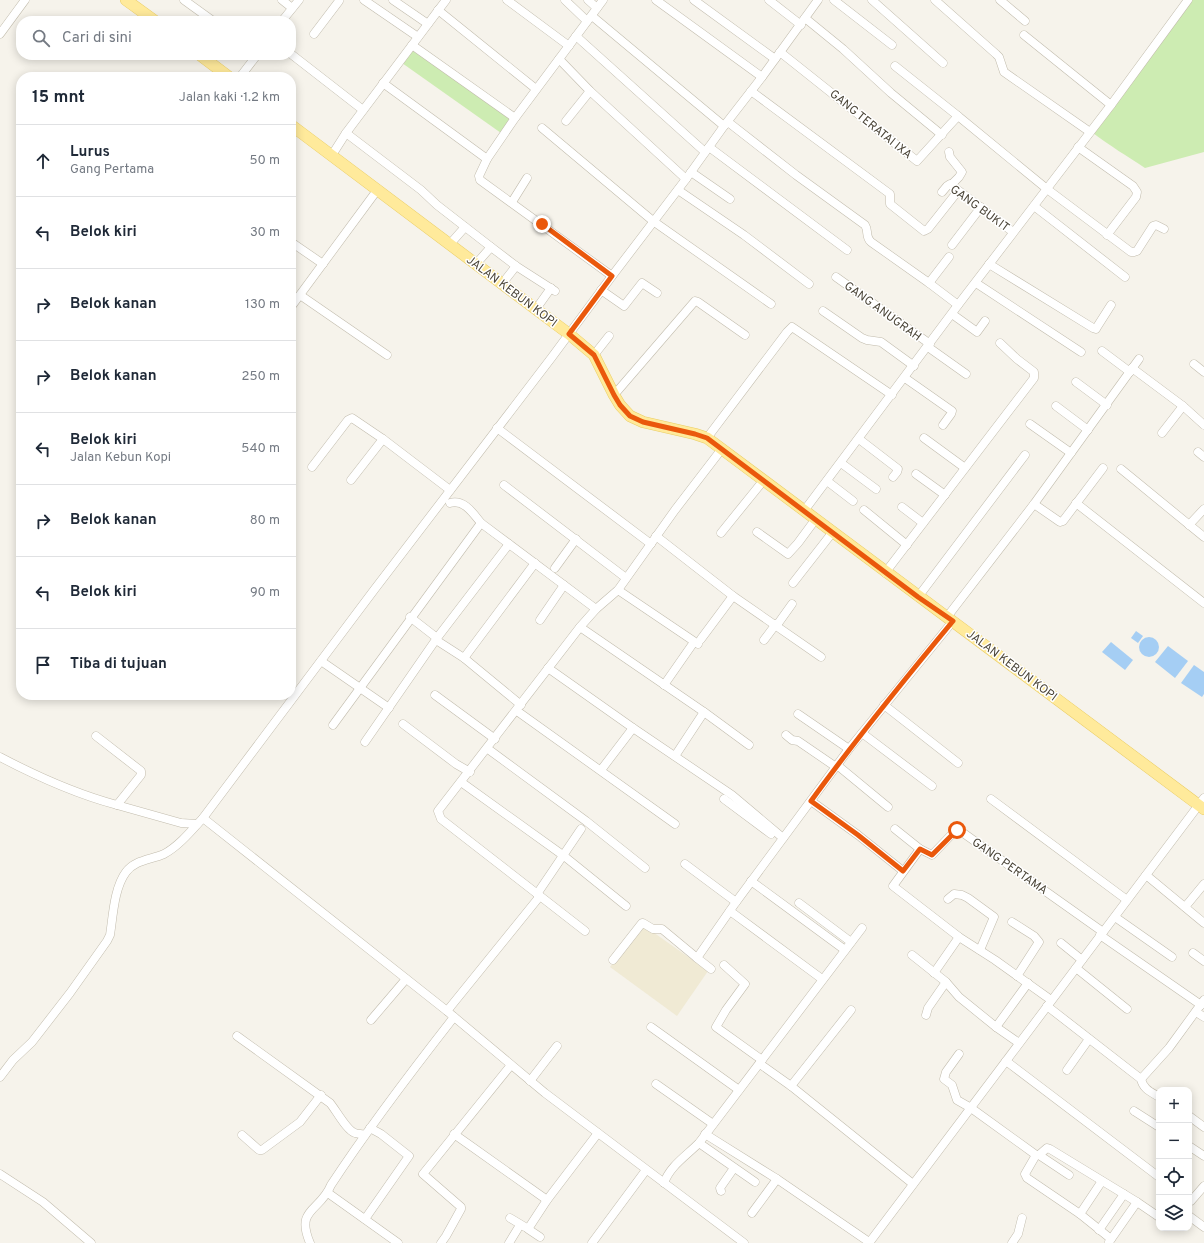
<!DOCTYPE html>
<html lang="id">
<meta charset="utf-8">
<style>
:root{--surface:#fff;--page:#f2f2f3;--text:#1f2937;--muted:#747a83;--line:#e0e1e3}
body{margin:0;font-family:Overpass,sans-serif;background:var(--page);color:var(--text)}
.controls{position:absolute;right:12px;bottom:12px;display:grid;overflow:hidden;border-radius:8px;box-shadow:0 2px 10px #0003}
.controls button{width:36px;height:36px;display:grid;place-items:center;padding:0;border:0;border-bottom:1px solid var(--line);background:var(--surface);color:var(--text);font:20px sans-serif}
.stop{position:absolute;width:12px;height:12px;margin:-9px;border:3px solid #ea580c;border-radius:50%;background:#fff}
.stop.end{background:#ea580c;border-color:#fff;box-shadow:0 1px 4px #0008}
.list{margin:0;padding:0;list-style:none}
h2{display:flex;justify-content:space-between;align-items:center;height:52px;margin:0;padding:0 16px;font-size:17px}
h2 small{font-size:13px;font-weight:400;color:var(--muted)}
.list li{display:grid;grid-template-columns:26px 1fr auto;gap:12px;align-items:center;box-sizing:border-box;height:72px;padding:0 16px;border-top:1px solid var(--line)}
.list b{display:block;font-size:15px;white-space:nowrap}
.list p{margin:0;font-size:13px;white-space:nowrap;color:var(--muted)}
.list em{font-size:13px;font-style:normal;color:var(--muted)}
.icon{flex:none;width:22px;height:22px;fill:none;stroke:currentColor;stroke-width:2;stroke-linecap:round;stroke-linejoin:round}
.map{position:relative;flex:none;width:1204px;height:1243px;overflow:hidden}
.search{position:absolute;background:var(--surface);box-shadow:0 2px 10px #0003;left:16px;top:16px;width:280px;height:44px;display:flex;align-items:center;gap:10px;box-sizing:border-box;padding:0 14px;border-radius:16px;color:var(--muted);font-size:15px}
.panel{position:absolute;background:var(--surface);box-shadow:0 2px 10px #0003;left:16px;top:72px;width:280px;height:628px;border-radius:16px}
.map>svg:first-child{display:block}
</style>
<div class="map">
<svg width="1204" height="1243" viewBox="0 0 1204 1243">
<rect width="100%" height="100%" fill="#f6f3eb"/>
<polygon fill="#f0ead4" points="643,925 708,971 677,1016 610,967"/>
<g fill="#cdecb2">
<path d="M 1190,0 L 1204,0 L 1204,152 L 1145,168 C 1127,156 1110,146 1093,133 Z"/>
<polygon points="412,49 511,119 501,133 402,63"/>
</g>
<g fill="#a5cef4">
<polygon points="1136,631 1143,636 1138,643 1131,638"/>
<circle cx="1149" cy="647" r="10"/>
<polygon points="1111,642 1133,660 1125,670 1102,652"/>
<polygon points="1168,646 1188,661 1175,678 1155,662"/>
<polygon points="1194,665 1204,672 1204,694 1202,697 1181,683"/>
</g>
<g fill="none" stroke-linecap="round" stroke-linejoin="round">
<g stroke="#c2bcad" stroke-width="9">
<g id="minor">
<polyline points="184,0 213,21"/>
<polyline points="282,0 292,8"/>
<polyline points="364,0 418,37"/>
<polyline points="393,0 428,24"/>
<polyline points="507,0 569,46"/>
<polyline points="565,0 587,21"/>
<polyline points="588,0 597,8"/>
<polyline points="603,0 515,118 487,159 479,176 480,180 612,276"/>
<polyline points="656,0 762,77"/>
<polyline points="694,0 775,59"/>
<polyline points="769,0 801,25"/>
<polyline points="834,0 892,45"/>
<polyline points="872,0 943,63"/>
<polyline points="935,0 996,54 999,57 1004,72 1090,132"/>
<polyline points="1000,0 1025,21"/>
<polyline points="438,10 536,89"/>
<polyline points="592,16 724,126"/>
<polyline points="805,18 843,49 891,93 942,135"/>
<polyline points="282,21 299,0"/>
<polyline points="0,34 25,0"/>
<polyline points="314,34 339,1"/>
<polyline points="1024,35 1111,105"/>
<polyline points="576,36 705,152"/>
<polyline points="412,45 515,118"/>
<polyline points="780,52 917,161 958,116 1047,189 1131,252 1134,252 1137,251 1153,226 1156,225 1164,229"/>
<polyline points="291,54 363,110"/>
<polyline points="559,59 590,91 686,179"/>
<polyline points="895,66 958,116"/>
<polyline points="240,77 257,55"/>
<polyline points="383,83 487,159"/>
<polyline points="751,91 890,194 890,204 924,231 928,229 958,191"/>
<polyline points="566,121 590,91"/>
<path d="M 728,122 L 796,175 L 865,225 C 869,231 865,237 871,242 L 929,283 L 958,305"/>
<polyline points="542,128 653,221 771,304"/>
<polyline points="346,133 421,190 437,205 491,247 516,266 555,291"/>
<polyline points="709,147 847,250"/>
<polyline points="1078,147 1133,186 1137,192 1136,197 1107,235"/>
<polyline points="949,152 950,157 962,172 959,177 951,185"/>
<polyline points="332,155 346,133 446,0"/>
<polyline points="691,172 730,199"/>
<polyline points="678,190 744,235 809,284"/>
<polyline points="942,192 947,186 950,184 1013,232"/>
<polyline points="512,202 527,178"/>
<polyline points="1034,206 1125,277"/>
<polyline points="291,242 323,264"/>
<polyline points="450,244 465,227"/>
<polyline points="952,245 981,207"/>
<polyline points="476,264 491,247"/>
<polyline points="989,264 1093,328 1096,329 1097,327 1111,305"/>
<polyline points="836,277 930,344"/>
<polyline points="929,283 949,257"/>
<polyline points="976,283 1081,352"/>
<polyline points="502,284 516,266"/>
<polyline points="601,290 624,306 642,283 657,293"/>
<polyline points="300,295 387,355"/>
<polyline points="291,307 378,189"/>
<polyline points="536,309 551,288"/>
<polyline points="823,311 862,338 867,340 881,342 914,366"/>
<polyline points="952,314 977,332 985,321"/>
<polyline points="928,347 966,374"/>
<polyline points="1102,351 1130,372"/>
<polyline points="594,355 609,336"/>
<polyline points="1194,364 1204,372"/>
<polyline points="1132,368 1183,406 1204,425"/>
<polyline points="905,378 952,411 951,414 943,425"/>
<polyline points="1076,382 1107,405"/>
<polyline points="614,395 695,301 698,302 745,335"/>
<polyline points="1056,406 1088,430"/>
<polyline points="1030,424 1071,453"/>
<polyline points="497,428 651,544"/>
<polyline points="1162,433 1183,406"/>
<polyline points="707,438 787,332 792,327 892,395"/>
<polyline points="924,438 965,468"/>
<polyline points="859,439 898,469 897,472 893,477"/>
<polyline points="1198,452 1204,457"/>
<polyline points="841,463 876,489"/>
<polyline points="312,467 348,420 352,418 383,439 450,490"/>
<polyline points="1121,469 1204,537"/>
<polyline points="916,474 945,495"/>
<polyline points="351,480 383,439"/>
<polyline points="827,481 853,501"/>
<polyline points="504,485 626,578"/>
<path d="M 450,503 C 464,499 473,513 481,523 L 596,609"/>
<polyline points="1076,503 1204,603"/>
<polyline points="1034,504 1060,522 1063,521 1103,468"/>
<polyline points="902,507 923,523"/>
<polyline points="864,510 907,545"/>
<polyline points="804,511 958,305 1111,105 1188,0"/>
<polyline points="1189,525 1204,509"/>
<polyline points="757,532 788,554 798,543 815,520"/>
<polyline points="721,533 763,481"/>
<polyline points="656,536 733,596 821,657"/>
<polyline points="555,568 576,539"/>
<polyline points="885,573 1034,378 1034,372 1017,359 1000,343"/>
<polyline points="793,583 832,533"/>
<polyline points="618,590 698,644"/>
<polyline points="918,597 1025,455"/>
<polyline points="410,617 437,638"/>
<polyline points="947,617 1034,504 1139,359"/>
<polyline points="540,620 564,585"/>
<polyline points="777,625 792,604"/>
<polyline points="580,627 704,712 749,745"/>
<polyline points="701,639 733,596"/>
<polyline points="436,640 464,658 521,705"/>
<polyline points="764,640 776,624"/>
<polyline points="464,658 535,563"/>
<polyline points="321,661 389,708"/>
<polyline points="548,668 633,728 732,795 783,838"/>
<polyline points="664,685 694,642"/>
<polyline points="435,695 495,739"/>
<polyline points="884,705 958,763"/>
<polyline points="517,711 675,824"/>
<polyline points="798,714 849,749"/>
<polyline points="403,724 456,764 470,772"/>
<polyline points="333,725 481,523"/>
<polyline points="862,733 932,786"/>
<polyline points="786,735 792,740 798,741 836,767"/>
<polyline points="96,736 141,771 141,775 117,805 181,823 197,824"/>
<polyline points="365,742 437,638 509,544"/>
<polyline points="488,749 586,821 645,868"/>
<polyline points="675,756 704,712"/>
<path d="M 0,757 C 38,777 76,794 117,805"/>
<polyline points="837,765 888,807"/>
<polyline points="601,770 633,728"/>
<polyline points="461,782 564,856 626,906"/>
<polyline points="724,799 771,834"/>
<polyline points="991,799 1127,900"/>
<polyline points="811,801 858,835 903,871"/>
<polyline points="203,818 447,1011 545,1093 744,1243"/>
<polyline points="895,829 920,849 932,855 954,832 959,830 1103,932"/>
<polyline points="920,849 893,886 959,937 995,960 1051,1000"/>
<polyline points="685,864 736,902"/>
<polyline points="1146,875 1204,923"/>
<polyline points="751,881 845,950"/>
<polyline points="537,894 581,829"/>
<polyline points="948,899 954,894 962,895 968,898 994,917 980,950"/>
<polyline points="799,903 851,942"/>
<polyline points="1185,907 1204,884"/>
<polyline points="730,911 822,979"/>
<polyline points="1115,917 1172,957"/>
<polyline points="1012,922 1034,936 1039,942 1017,976"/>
<polyline points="585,931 441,819 438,811 580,627 596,609 618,590 675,510 721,450"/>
<polyline points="1100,935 1201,1005"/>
<polyline points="1061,943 1082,960"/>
<polyline points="1193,953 1204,961"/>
<polyline points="912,955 946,982 959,997 996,1027 1019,1043"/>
<polyline points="613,960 642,923 643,923 653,929 662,929 697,958"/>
<polyline points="724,965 745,984 726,1010 716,1027 762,1060"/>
<polyline points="1076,968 1127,1009"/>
<polyline points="711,969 697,958 736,902 849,749 953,621"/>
<polyline points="934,973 959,937"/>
<path d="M 1047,1006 L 1141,1079 C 1143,1089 1151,1092 1159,1097"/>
<polyline points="447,1011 540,896"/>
<polyline points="1196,1012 1204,1017"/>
<polyline points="926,1015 928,1008 946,982"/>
<polyline points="371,1020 406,979"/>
<polyline points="651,1027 739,1090"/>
<polyline points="996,1027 1028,983"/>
<path d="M 237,1036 L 330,1103 C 336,1110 347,1131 355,1133 C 358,1134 362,1134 365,1135"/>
<polyline points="959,1054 946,1072 944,1079 952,1085 957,1100 971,1108 1036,1155"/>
<polyline points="1006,1061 1159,1177"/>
<polyline points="760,1064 791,1086 913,1184"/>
<polyline points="1067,1070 1089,1039"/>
<path d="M 0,1077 L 13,1060 L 32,1042 L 70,993 L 107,941 L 110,935 C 113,916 114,888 126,872 C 135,860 150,860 164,854 C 179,846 192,830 203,818 L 374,590 L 552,357 L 612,276 L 686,179 L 724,126 L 762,77 L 818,0"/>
<polyline points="1141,1079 1169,1048 1204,1000"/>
<polyline points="530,1081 557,1046"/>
<polyline points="656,1084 713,1124"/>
<polyline points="791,1086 851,1010"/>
<polyline points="1134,1111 1159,1127"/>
<polyline points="1189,1116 1204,1127"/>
<polyline points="454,1134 547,1200 598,1133"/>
<polyline points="705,1134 777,1179 869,1242"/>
<polyline points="242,1135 259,1150 262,1150 300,1122 321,1095"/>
<polyline points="699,1143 755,1182"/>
<polyline points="1189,1146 1204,1156"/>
<polyline points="1039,1155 1069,1175"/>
<polyline points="0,1174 43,1202 91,1243"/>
<path d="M 664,1183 C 670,1166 686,1156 699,1143 L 862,928"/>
<polyline points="721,1191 720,1188 734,1168"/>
<polyline points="328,1193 398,1243"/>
<polyline points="1189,1199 1191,1201 1204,1186"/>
<polyline points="752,1213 777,1179"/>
<polyline points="1080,1214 1102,1181"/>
<polyline points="1189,1216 1204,1227"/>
<polyline points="510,1218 525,1227"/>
<polyline points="365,1219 409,1156 381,1134 370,1128"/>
<polyline points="1099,1230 1124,1194"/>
<polyline points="540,1237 528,1229 547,1200"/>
<polyline points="1111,1239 1080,1214 1027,1178 1025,1174 1036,1155 1039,1155 1047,1148 1050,1149 1137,1202 1159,1217"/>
<polyline points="1109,1242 1137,1202"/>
<path d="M 310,1243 C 295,1208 320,1212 331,1185 C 369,1127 411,1072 454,1017"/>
<polyline points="441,1243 446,1236 461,1209 461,1207 423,1174 511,1065"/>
<polyline points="509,1243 520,1225"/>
<polyline points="592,1243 646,1170"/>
<polyline points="869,1243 1204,798"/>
<polyline points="1012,1243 1018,1234 1022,1218"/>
</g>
</g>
<g stroke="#eacd65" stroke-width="12">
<g id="major">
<polyline points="126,0 155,21"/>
<polyline points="200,55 229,77"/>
<polyline points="291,125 569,334 594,355 614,395 620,405 630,416 643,422 695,434 707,438 1204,809"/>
</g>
</g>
<use href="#minor" stroke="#fff" stroke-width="8"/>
<use href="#major" stroke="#ffea9b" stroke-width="11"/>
</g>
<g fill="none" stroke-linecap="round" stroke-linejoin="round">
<path stroke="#ea580c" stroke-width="5" d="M 542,224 L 612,276 L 569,334 L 594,355 L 614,395 L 620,405 L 630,416 L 643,422 L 695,434 L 707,438 L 918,597 L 953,621 C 904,680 856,739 811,801 L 858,835 L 903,871 L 920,849 L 932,855 L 957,830"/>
</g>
<g text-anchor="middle" stroke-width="3" stroke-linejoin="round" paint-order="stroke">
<g font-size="12" fill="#4b4538" stroke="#fff">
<text transform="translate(871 124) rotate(39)" y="4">GANG TERATAI IXA</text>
<text transform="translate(980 208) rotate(36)" y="4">GANG BUKIT</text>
<text transform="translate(512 291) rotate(37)" y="4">JALAN KEBUN KOPI</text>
<text transform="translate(883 311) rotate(36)" y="4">GANG ANUGRAH</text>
<text transform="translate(1012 665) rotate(37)" y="4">JALAN KEBUN KOPI</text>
<text transform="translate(1010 866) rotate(35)" y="4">GANG PERTAMA</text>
</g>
</g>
</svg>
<div class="controls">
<button>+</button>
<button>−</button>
<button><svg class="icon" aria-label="locate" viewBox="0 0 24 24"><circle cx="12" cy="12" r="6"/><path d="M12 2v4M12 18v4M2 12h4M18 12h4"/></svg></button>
<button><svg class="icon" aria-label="layers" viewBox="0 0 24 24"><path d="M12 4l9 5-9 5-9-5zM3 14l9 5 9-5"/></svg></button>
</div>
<div class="stop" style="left:957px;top:830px"></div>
<div class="stop end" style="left:542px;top:224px"></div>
<div class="search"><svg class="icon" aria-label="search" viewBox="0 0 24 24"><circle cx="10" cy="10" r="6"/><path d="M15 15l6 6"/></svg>Cari di sini</div>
<section class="panel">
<h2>15 mnt<small>Jalan kaki · 1.2 km</small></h2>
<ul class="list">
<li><svg class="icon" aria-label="ahead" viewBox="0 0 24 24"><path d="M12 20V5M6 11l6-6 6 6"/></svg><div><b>Lurus</b><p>Gang Pertama</p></div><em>50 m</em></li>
<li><svg class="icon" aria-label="left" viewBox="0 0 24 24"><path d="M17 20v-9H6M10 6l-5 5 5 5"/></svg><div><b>Belok kiri</b></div><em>30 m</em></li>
<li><svg class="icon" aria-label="right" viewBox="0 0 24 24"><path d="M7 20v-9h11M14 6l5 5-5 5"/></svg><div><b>Belok kanan</b></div><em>130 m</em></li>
<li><svg class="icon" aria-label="right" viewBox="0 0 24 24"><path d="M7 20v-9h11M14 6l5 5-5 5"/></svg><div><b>Belok kanan</b></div><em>250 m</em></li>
<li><svg class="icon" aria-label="left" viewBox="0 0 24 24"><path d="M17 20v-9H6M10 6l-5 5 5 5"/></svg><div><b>Belok kiri</b><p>Jalan Kebun Kopi</p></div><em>540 m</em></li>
<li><svg class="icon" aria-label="right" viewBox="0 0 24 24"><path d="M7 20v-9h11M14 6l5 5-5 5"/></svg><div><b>Belok kanan</b></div><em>80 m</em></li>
<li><svg class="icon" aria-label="left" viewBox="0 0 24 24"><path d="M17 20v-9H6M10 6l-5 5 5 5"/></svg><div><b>Belok kiri</b></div><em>90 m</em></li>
<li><svg class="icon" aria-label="arrive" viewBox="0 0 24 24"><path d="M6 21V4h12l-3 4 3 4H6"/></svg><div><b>Tiba di tujuan</b></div></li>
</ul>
</section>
</div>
